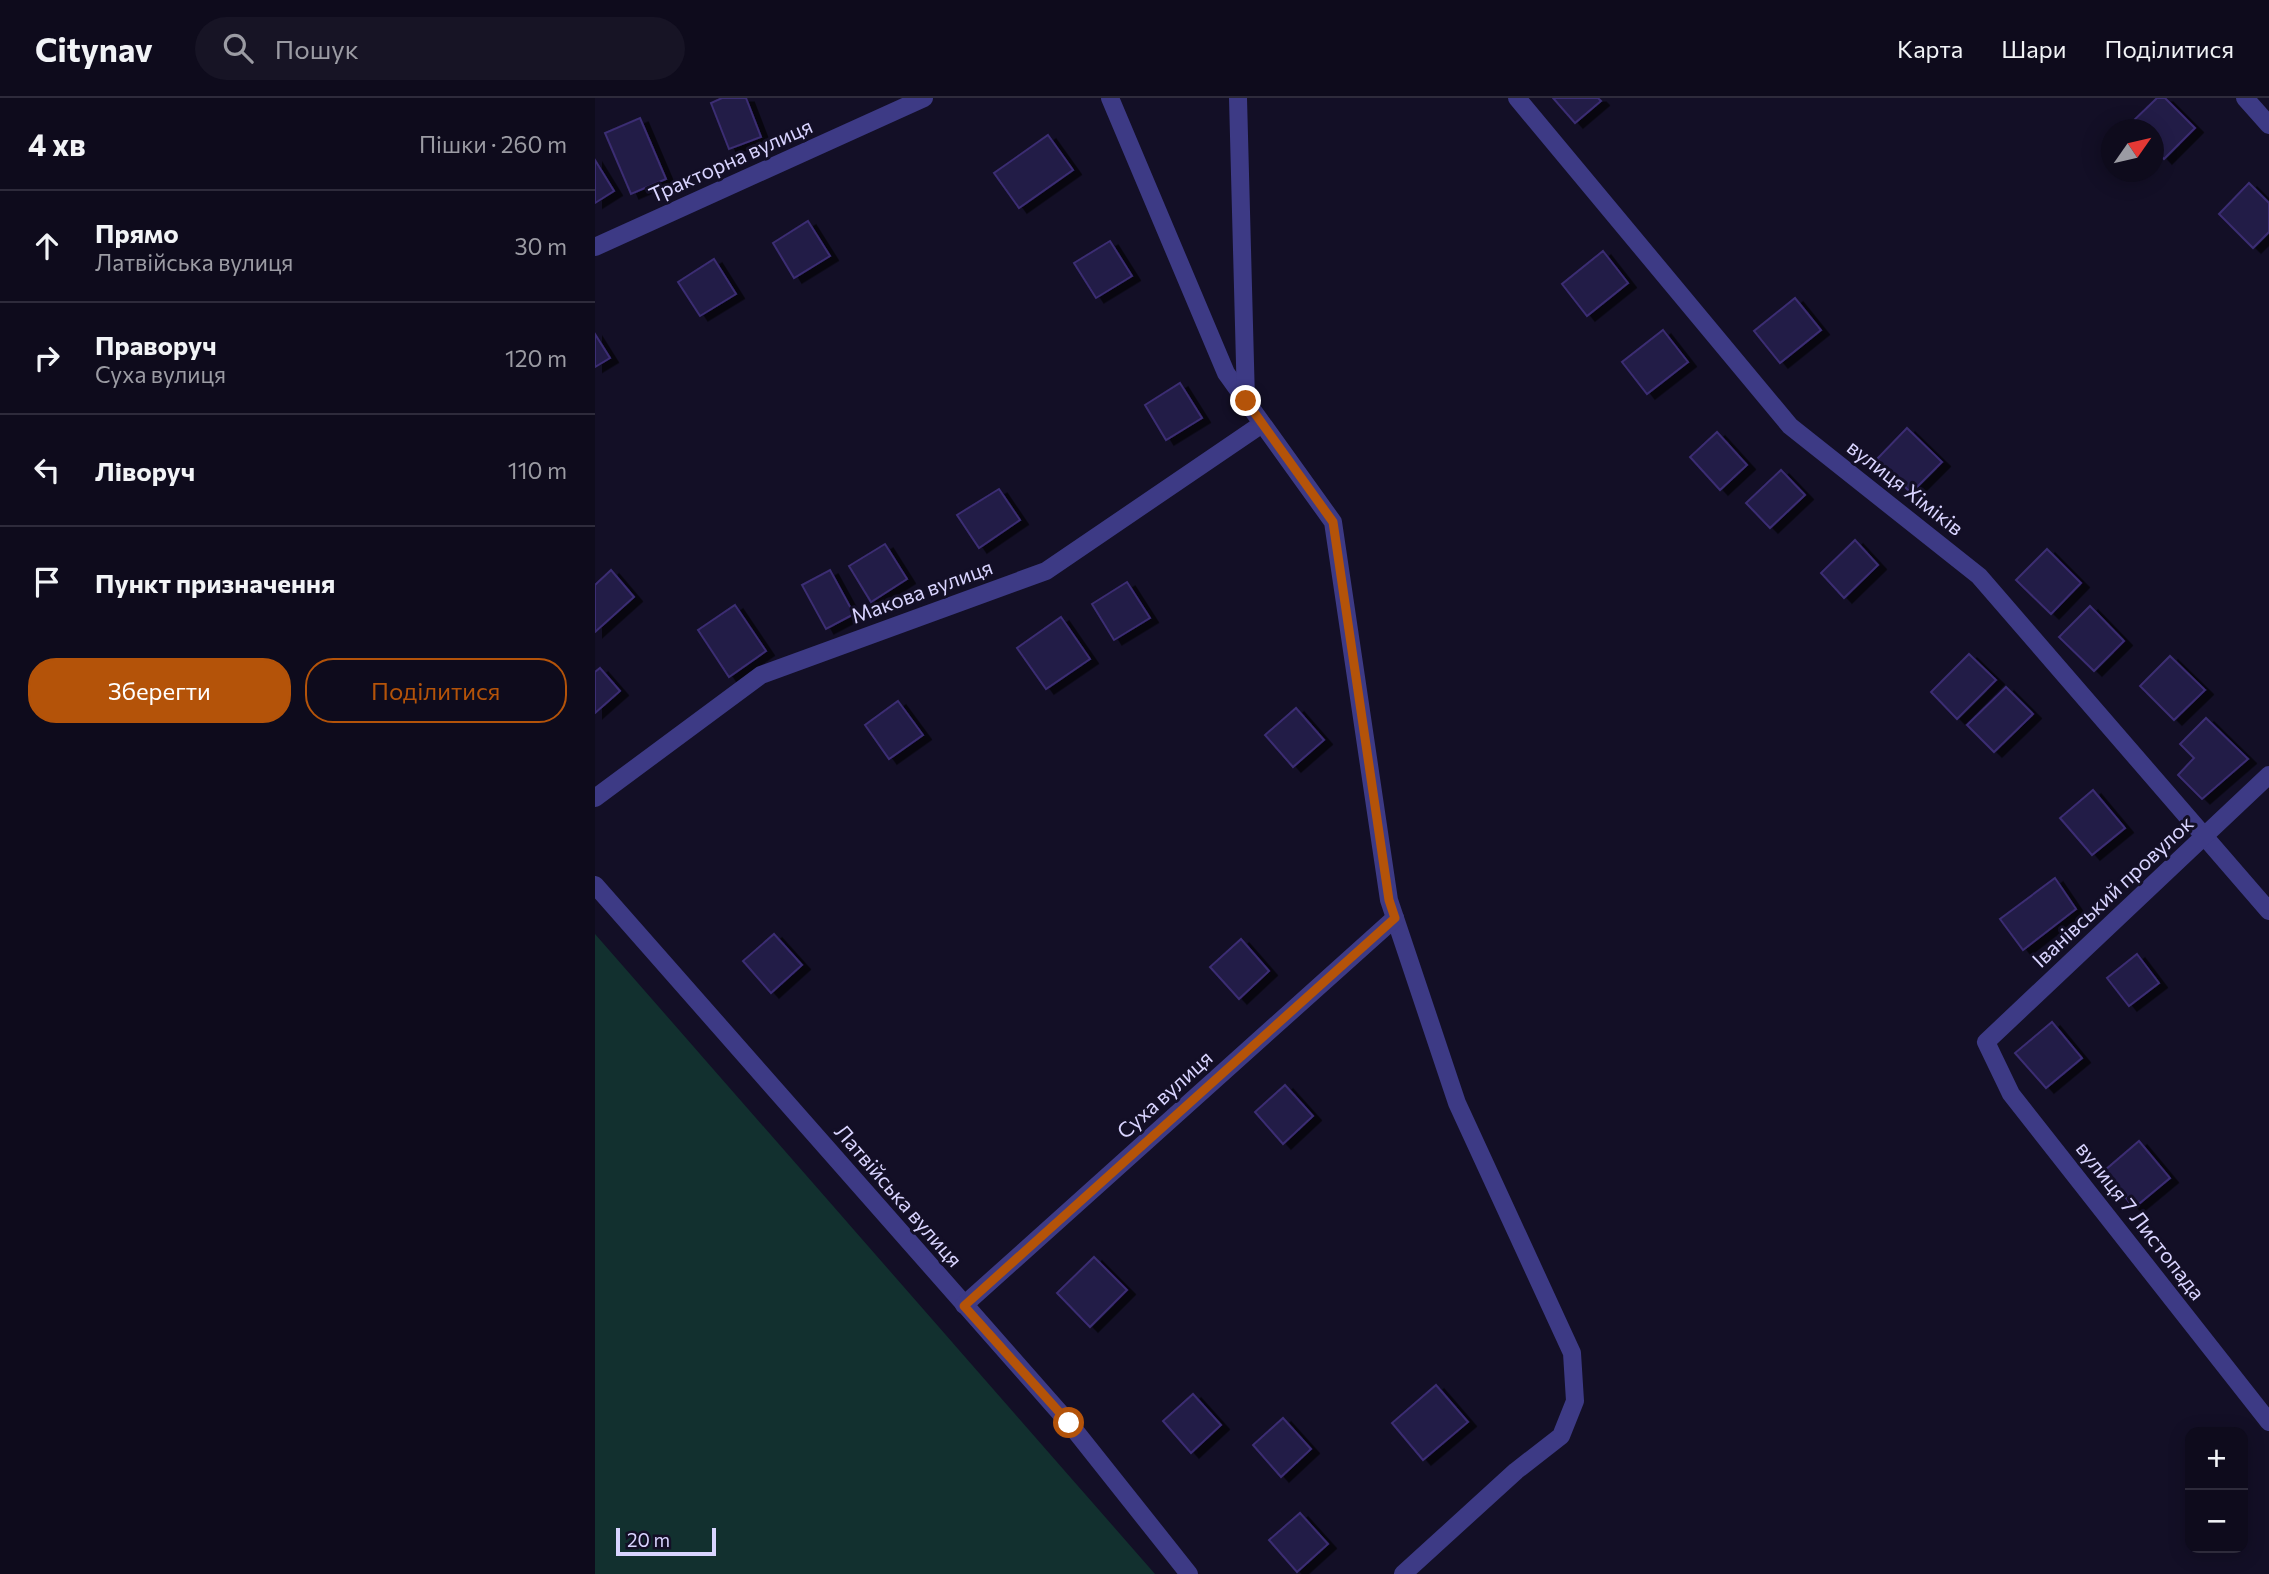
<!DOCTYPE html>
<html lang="uk">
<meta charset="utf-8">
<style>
:root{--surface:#0e0b1c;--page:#171425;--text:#f1f3f6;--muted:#9b9ba3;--line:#2e2b3b;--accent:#b45309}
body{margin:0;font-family:Commissioner,sans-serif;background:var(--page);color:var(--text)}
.controls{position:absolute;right:21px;bottom:21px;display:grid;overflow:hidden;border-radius:14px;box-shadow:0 4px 18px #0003}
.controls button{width:63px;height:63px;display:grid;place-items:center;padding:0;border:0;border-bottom:2px solid var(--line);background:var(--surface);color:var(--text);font:35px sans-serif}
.compass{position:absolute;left:1506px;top:21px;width:63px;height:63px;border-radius:50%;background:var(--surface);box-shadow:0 4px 18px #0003;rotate:56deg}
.scale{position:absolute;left:21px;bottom:18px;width:100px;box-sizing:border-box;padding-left:7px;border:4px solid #d9d4ff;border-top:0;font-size:19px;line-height:24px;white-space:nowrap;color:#d9d4ff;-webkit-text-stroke:5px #130f26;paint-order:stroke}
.stop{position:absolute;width:21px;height:21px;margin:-16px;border:5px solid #b45309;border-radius:50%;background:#fff}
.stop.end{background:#b45309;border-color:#fff;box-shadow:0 2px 7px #0008}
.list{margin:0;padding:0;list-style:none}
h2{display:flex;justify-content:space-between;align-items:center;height:91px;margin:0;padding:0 28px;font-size:30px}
h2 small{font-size:23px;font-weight:400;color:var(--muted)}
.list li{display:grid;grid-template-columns:46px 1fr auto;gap:21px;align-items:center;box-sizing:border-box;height:112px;padding:0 28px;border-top:2px solid var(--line)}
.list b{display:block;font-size:26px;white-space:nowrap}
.list p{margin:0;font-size:23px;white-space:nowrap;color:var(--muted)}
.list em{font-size:23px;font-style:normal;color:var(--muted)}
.actions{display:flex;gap:14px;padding:21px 28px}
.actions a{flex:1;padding:16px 0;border:2px solid var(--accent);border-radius:28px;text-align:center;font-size:24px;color:var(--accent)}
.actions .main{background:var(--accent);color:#fff}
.icon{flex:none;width:38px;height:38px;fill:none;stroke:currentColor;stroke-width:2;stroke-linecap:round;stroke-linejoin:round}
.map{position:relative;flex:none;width:1674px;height:1476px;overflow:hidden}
header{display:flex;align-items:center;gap:42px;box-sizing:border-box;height:98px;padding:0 35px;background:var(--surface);border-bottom:2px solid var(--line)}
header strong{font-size:33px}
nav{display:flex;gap:38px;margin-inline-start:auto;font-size:24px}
.search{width:490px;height:63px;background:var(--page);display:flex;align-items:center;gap:18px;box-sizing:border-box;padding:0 24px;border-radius:38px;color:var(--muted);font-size:26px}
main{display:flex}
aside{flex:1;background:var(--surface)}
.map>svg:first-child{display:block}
</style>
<header>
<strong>Citynav</strong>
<div class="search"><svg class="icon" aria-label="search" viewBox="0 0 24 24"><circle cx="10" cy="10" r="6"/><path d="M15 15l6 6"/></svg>Пошук</div>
<nav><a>Карта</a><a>Шари</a><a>Поділитися</a></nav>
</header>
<main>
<aside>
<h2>4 хв<small>Пішки · 260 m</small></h2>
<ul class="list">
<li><svg class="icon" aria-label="ahead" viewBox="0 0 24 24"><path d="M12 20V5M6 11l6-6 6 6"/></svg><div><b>Прямо</b><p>Латвійська вулиця</p></div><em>30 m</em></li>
<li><svg class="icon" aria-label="right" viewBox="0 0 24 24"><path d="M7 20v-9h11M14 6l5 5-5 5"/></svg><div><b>Праворуч</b><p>Суха вулиця</p></div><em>120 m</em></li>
<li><svg class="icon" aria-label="left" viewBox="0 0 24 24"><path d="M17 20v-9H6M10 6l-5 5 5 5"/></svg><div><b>Ліворуч</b></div><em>110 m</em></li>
<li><svg class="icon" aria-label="arrive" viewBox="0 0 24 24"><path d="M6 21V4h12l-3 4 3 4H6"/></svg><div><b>Пункт призначення</b></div></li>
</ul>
<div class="actions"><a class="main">Зберегти</a><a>Поділитися</a></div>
</aside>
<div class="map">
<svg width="1674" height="1476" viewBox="0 0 1674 1476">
<defs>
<filter id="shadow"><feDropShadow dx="8" dy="4.5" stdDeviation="0" flood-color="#0009"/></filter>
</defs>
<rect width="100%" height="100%" fill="#130f26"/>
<polygon fill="#12302f" points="0,836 560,1476 0,1476"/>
<g fill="#241b47" stroke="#3b2d73" stroke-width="2" filter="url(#shadow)">
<polygon points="127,0 151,0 166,39 134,51 116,5"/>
<polygon points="958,0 1003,0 1006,3 980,25"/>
<polygon points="1562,0 1570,0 1600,30 1569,61 1559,50 1559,32 1541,32 1535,26"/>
<polygon points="45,20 71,81 36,96 10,35"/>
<polygon points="453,37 478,72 424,110 399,75"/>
<polygon points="0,62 19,93 0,105"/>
<polygon points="1654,85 1674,105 1674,134 1658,150 1624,116"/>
<polygon points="213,123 235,158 199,180 178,145"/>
<polygon points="515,143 537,178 501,200 479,165"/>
<polygon points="1008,153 1033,185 992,218 967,186"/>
<polygon points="119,161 141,196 105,218 83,184"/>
<polygon points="1200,200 1226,232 1185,265 1159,233"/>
<polygon points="1068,232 1093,264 1052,296 1027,264"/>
<polygon points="0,236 15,260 0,269"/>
<polygon points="585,285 607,320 571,342 550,307"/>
<polygon points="1312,330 1347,364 1316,395 1282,361"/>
<polygon points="1122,334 1152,367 1125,392 1095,359"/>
<polygon points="1186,372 1210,397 1175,430 1151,405"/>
<polygon points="404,391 425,422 384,450 362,417"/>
<polygon points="1260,442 1283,467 1249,500 1226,475"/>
<polygon points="290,446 312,481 276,504 254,468"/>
<polygon points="1452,451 1486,485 1456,516 1421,482"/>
<polygon points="16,472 39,499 0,534 0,487"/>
<polygon points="235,472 259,516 231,531 207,487"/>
<polygon points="532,484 555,520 519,542 497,506"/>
<polygon points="140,507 171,553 134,579 103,532"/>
<polygon points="1495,508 1529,543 1499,573 1464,539"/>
<polygon points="466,519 495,561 451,591 422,550"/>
<polygon points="1374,556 1401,582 1362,621 1336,594"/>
<polygon points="1575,558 1610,592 1579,622 1545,588"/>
<polygon points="5,570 25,593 0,615 0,574"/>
<polygon points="1411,589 1438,616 1399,654 1372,627"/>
<polygon points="303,603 328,637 294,661 270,627"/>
<polygon points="701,610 729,642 698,669 670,637"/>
<polygon points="1611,620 1653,661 1607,701 1583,677 1599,660 1585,646"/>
<polygon points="1498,692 1530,730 1497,757 1465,720"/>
<polygon points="1460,780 1481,811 1428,852 1405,821"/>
<polygon points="179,836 207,867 176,895 148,863"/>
<polygon points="646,841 674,873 644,901 615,869"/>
<polygon points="1542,856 1564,885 1534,908 1512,880"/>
<polygon points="1457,924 1487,960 1451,990 1420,955"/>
<polygon points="690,987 718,1018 688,1046 660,1014"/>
<polygon points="1544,1043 1575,1080 1539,1110 1509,1073"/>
<polygon points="499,1159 532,1192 495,1229 462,1195"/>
<polygon points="841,1287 873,1324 828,1362 797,1325"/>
<polygon points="598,1296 626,1327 596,1355 568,1323"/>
<polygon points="688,1320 716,1351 686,1379 658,1347"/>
<polygon points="705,1415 733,1446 702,1474 674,1442"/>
</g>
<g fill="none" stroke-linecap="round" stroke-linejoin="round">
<g stroke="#3d3a85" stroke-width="18">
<polyline points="515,0 631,275 738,424 794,802 862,1005 977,1255 980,1303 966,1338 921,1373 808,1476"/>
<polyline points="643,0 651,303"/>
<polyline points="922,0 1195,328 1384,478 1674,813"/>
<polyline points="1650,0 1674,27"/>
<polyline points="0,149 329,0"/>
<polyline points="1674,677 1391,944 1416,996 1674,1324"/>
<polyline points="0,700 166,577 451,473 667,326"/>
<polyline points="0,787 474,1325 594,1476"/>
<polyline points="369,1207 800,820"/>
</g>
</g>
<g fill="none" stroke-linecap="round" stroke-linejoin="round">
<polyline stroke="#b45309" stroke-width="9" points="474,1325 369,1208 800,820 794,802 738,424 651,303"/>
</g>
<g text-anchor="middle" stroke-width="6" stroke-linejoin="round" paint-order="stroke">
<g font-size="21" fill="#d9d4ff" stroke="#130f26">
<text transform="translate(136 63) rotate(-24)" y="7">Тракторна вулиця</text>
<text transform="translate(1310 390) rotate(38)" y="7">вулиця Хіміків</text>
<text transform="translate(327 494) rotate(-20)" y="7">Макова вулиця</text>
<text transform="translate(1518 794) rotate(-43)" y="7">Іванівський провулок</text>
<text transform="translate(570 997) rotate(-42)" y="7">Суха вулиця</text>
<text transform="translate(303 1098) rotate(49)" y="7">Латвійська вулиця</text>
<text transform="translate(1545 1123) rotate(52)" y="7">вулиця 7 Листопада</text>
</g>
</g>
</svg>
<div class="controls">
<button>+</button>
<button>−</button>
</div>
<svg class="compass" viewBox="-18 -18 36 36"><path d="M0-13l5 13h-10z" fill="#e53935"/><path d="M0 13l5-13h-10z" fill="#9b9ba3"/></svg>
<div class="scale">20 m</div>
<div class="stop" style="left:474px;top:1325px"></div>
<div class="stop end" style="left:651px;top:303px"></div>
</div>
</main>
